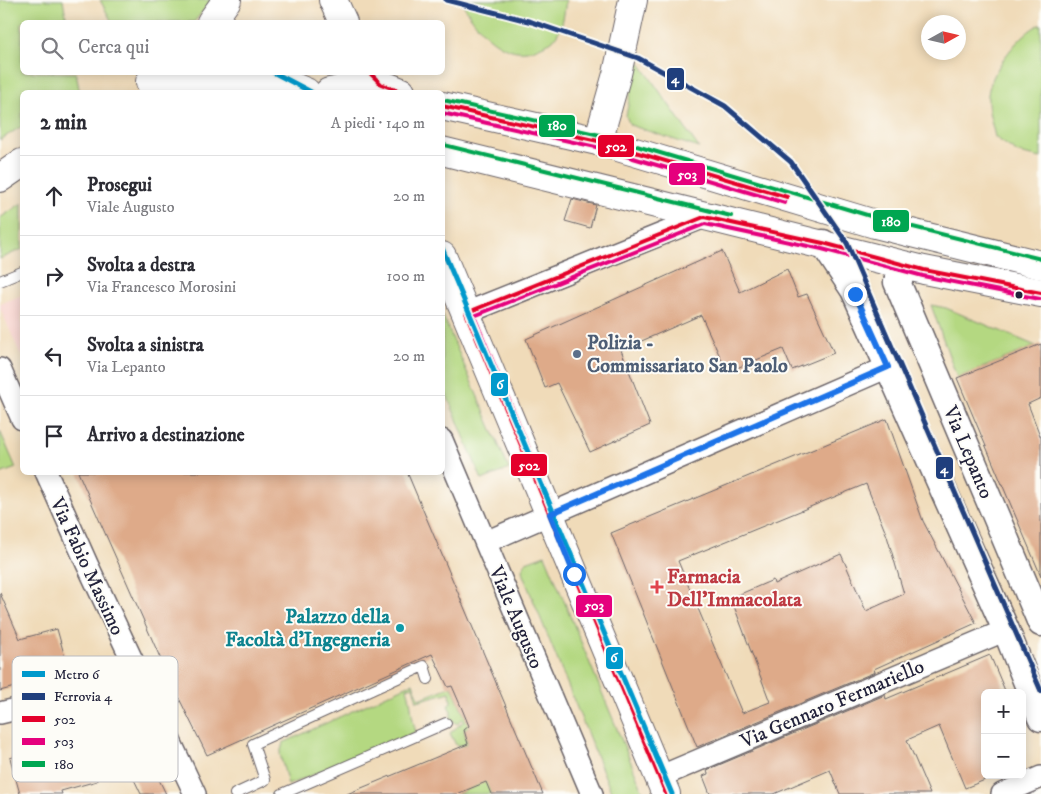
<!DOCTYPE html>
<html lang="it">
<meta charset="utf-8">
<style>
:root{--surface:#fff;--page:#f2f2f3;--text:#2b2b33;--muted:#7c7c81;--line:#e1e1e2}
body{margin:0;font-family:"IM FELL DW Pica",serif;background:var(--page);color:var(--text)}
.controls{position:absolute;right:15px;bottom:15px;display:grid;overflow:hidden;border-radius:8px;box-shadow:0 2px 12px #0003}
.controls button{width:45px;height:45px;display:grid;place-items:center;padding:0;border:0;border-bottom:1px solid var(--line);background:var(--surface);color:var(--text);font:25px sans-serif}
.compass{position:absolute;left:921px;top:15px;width:45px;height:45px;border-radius:50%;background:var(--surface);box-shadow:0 2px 12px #0003;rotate:82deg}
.stop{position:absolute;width:15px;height:15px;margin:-11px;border:4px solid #1a73e8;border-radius:50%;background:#fff}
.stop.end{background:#1a73e8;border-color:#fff;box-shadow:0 1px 5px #0008}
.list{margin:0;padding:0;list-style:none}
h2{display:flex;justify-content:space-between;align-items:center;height:65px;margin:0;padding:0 20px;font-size:21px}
h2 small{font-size:16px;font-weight:400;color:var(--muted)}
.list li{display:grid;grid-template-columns:32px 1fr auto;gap:15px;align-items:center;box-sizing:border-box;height:80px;padding:0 20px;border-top:1px solid var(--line)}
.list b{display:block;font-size:19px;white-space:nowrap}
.list p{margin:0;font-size:16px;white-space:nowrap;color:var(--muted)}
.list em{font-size:16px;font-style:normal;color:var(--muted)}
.icon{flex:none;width:28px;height:28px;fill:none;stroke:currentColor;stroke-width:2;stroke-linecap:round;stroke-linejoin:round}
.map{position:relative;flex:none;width:1041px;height:794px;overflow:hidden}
.search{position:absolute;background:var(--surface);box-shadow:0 2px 12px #0003;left:20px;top:20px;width:425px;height:55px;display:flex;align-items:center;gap:12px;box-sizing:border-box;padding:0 18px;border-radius:8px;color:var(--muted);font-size:19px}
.panel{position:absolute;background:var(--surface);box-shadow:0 2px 12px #0003;left:20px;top:90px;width:425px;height:385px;border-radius:8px}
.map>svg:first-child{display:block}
</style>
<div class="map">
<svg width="1041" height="794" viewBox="0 0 1041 794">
<rect width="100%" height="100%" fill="#fdfcf7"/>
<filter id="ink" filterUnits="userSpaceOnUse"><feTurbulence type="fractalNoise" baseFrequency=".02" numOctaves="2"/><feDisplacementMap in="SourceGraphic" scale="10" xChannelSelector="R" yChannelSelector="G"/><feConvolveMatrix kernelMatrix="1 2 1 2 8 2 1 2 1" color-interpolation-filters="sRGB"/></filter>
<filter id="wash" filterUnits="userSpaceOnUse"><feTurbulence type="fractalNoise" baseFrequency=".0096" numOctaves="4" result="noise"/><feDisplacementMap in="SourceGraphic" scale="20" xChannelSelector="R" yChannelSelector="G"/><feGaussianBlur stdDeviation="1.12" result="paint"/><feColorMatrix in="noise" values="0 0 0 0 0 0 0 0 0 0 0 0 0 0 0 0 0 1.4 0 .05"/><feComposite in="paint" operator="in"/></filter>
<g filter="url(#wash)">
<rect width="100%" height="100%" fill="#f0dbb9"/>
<polygon fill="#f7d0cb" points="22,295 22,358 0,308 0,304"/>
<g fill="#b4d881" stroke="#6b7d5e">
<polygon points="0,0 63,0 67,22 22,22 22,72 76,73 79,89 74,92 22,92 22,126 0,140"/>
<polygon points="100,0 212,0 194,22 112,22"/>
<path d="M 461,0 L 566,0 C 564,14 563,29 553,40 C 550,43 543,45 539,47 C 506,64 474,27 461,0 Z"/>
<path d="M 1041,24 L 1041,158 L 1018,153 L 995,137 C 992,123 987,109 988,95 C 990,72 1020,32 1041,24 Z"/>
<polygon points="637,59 699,148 630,125 626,116"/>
<polygon points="22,203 22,249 0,259 0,218"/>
<polygon points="931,305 946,308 1036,346 957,378"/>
<polygon points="442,314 509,469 482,480 443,386"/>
<polygon points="0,431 16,468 0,474"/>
<polygon points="545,555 644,794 612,794 523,575 522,570 526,562"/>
<path d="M 413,683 L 419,699 L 452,686 L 469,726 L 464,730 L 467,743 L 466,746 L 456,745 L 450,733 L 464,721 L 462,719 L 457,724 L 451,719 L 451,711 L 448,706 L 451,702 L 450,692 L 417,701 L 413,686 L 407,688 C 412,703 411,717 416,732 L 288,785 L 280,754 L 283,743 Z"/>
<polygon points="485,777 491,794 457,794 478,785"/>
</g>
<g id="blocks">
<g fill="#deaa89" fill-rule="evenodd">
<polygon points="572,199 596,205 590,228 565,221"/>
<polygon points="722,251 740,292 787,269 798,297 807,294 834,353 792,370 783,349 727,372 701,315 621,350 650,425 590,452 557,383 545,388 526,339"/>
<polygon points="1041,344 1041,398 1028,404 1041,438 1041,576 957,378"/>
<path d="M 887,419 L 923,521 L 976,623 L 874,669 L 875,672 L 697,747 L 611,533 ZM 866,484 L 887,536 L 904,594 L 866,611 L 841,554 L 774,584 L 773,580 L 731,598 L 770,702 L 742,713 L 678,561 Z"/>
<polygon points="78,472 407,472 543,794 491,794 486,782 457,794 347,794 468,744 464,730 469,726 462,709 452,686 448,687 432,654 207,755 170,680"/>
<polygon points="0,593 20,639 57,629 69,672 0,691"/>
<polygon points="990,655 1006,693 985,693 985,780 965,788 939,726 907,740 930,794 840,794 830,770 774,794 710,794 703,776 708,774 707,770 885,695 886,699"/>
<polygon points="129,718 166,794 141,794 109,727"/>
<polygon points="86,736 97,781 61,791 62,794 20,794 10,758"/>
</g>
</g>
</g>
<g filter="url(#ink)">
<use href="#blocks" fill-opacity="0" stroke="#6a6367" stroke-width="1"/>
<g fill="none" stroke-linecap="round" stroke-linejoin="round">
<g stroke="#6a6367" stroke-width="12">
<g id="service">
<polyline points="0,281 22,272"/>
<polyline points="235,794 265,780 253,744 424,666 428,679"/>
<polyline points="282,794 446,723"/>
</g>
</g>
<g stroke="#6a6367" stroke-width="24">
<g id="minor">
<polyline points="466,313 704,217"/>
<polyline points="0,369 22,419"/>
<polyline points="442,440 592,794"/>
<polyline points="46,472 87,564 195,794"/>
<polyline points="486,542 888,367"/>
<polyline points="0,713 112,686"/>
<polyline points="659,777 1006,630"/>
<polyline points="1002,794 1041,777"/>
</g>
</g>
<g stroke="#6a6367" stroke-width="29">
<g id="tertiary">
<polyline points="823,243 854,290 1006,630 1041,718"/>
<polyline points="924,270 906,267 897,282 1041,623"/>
</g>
</g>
<g stroke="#6a6367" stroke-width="30">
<g id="secondary">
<polyline points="211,22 227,0"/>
<polyline points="258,72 306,92"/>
<polyline points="368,72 381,84 401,92"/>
<polyline points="177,75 221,80 258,92"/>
<polyline points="150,82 186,72"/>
<path d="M 329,92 C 343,90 354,86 358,72"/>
<polyline points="442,106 598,141 875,224 1041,265"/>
<polyline points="598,141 617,74 633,0"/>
<polyline points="442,151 924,270 1041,293"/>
<polyline points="0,178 22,163"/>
</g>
</g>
<g stroke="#6a6367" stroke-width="30">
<g id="primary">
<polyline points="333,0 343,22"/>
<polyline points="364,72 373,92"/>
<polyline points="442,256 666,794"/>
</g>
</g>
<use href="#service" stroke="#fff" stroke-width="10"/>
<use href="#minor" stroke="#fff" stroke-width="21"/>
<use href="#tertiary" stroke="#fff" stroke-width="26"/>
<use href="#secondary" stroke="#fff" stroke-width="28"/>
<use href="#primary" stroke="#fff" stroke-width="28"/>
<g stroke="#fdfcf7" stroke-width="8">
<g id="bus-1">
<polyline points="369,72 381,84 401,92"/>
<polyline points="442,106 598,141 787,197"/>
<polyline points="666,794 466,313 704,217 823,243 924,270 1041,293"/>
</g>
</g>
<g stroke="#fdfcf7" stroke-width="8">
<g id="bus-2">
<polyline points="442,113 596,147 785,203"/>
<polyline points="672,792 474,316 705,224 822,249 923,276 1040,299"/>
</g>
</g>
<g stroke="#fdfcf7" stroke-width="8">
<g id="bus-3">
<polyline points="443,100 600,135 877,218 1041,259"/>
<polyline points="444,145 731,216"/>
</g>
</g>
<use href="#bus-1" stroke="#e4002b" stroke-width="4"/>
<use href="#bus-2" stroke="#e5007d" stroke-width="4"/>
<use href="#bus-3" stroke="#00a651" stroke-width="4"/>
<g stroke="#fdfcf7" stroke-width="9">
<polyline id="rail-1" points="446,0 532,22 638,58 725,106 791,162 847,243 1041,691"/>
</g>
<use href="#rail-1" stroke="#203f7d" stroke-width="5"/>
<g stroke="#fdfcf7" stroke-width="9">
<g id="metro-1">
<polyline points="273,72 311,92"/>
<polyline points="442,248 672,794"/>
</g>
</g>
<use href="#metro-1" stroke="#09c" stroke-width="5"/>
</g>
</g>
<g fill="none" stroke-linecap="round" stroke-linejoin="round" filter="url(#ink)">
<polyline stroke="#1a73e8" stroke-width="6" points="574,574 550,514 888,367 855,294"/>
</g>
<circle fill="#22223b" stroke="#fdfcf7" stroke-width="2" cx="1019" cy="295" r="4.5"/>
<circle fill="#5c6f8a" stroke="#fdfcf7" stroke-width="2" cx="577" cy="354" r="5"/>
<path fill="#e0444e" stroke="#fdfcf7" stroke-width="2" d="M654.5 579.5h5v5h5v5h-5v5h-5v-5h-5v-5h5z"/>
<circle fill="#0f9aa8" stroke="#fdfcf7" stroke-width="2" cx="400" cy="628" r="5"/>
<g text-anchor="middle" stroke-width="4" stroke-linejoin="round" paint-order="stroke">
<g font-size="20" font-weight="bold" fill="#4e5e75" stroke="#fdfcf7" text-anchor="start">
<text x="587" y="349">Polizia -<tspan x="587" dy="23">Commissariato San Paolo</tspan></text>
</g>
<g font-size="20" fill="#22223b" stroke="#fdfcf7">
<text transform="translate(969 452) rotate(67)" y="7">Via Lepanto</text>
<text transform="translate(88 566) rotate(65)" y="7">Via Fabio Massimo</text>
<text transform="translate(517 617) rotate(67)" y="7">Viale Augusto</text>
<text transform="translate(832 703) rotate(-23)" y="7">Via Gennaro Fermariello</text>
</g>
<g font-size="20" font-weight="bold" fill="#be3a42" stroke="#fdfcf7" text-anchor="start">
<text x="667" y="583">Farmacia<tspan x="667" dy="23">Dell'Immacolata</tspan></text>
</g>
<g font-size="20" font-weight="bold" fill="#0d838f" stroke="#fdfcf7" text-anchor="end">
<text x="390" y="623">Palazzo della<tspan x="390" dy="23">Facoltà d'Ingegneria</tspan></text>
</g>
</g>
<rect x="12" y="656" width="166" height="126" rx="8" fill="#fdfcf7" stroke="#bbbbbf" stroke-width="1"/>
<rect x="22" y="671" width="23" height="6" fill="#09c"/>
<rect x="22" y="693" width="23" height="7" fill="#203f7d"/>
<rect x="22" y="716" width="23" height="6" fill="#e4002b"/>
<rect x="22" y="738" width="23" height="7" fill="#e5007d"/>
<rect x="22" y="761" width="23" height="6" fill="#00a651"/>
<g font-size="14" fill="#22223b">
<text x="54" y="679">Metro 6</text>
<text x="54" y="701">Ferrovia 4</text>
<text x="54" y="724">502</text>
<text x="54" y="746">503</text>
<text x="54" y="769">180</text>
</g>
<g stroke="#fdfcf7" stroke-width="2">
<rect x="666" y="67" width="19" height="24" rx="5" fill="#203f7d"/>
<rect x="538" y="114" width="38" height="24" rx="5" fill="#00a651"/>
<rect x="597" y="134" width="38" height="24" rx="5" fill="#e4002b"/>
<rect x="668" y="162" width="38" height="24" rx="5" fill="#e5007d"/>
<rect x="872" y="209" width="38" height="24" rx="5" fill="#00a651"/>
<rect x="490" y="372" width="19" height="25" rx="5" fill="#09c"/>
<rect x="510" y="453" width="38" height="24" rx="5" fill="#e4002b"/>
<rect x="935" y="456" width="19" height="24" rx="5" fill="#203f7d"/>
<rect x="575" y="594" width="38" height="24" rx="5" fill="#e5007d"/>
<rect x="605" y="646" width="19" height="24" rx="5" fill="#09c"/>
</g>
<g font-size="14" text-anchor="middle" font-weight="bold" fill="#fff">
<text x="675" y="83">4</text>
<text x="557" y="130">180</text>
<text x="616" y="151">502</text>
<text x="687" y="179">503</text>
<text x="891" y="226">180</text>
<text x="500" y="389">6</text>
<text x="529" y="470">502</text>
<text x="944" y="473">4</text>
<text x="594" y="610">503</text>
<text x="614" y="662">6</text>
</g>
</svg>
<div class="controls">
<button>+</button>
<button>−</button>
</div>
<svg class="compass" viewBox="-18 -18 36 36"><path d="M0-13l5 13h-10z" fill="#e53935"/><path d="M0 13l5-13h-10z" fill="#7c7c81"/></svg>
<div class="stop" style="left:574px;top:574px"></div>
<div class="stop end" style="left:855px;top:294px"></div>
<div class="search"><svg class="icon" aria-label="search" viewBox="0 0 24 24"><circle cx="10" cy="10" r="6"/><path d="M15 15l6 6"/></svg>Cerca qui</div>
<section class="panel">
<h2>2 min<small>A piedi · 140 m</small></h2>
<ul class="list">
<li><svg class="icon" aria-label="ahead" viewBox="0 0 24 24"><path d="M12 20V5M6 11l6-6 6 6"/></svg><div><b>Prosegui</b><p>Viale Augusto</p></div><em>20 m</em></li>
<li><svg class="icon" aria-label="right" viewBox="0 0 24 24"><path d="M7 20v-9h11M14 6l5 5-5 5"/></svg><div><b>Svolta a destra</b><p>Via Francesco Morosini</p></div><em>100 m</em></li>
<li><svg class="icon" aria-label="left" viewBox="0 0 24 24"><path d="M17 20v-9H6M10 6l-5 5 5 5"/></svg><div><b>Svolta a sinistra</b><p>Via Lepanto</p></div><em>20 m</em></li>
<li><svg class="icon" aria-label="arrive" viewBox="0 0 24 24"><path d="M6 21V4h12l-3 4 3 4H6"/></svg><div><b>Arrivo a destinazione</b></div></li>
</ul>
</section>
</div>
